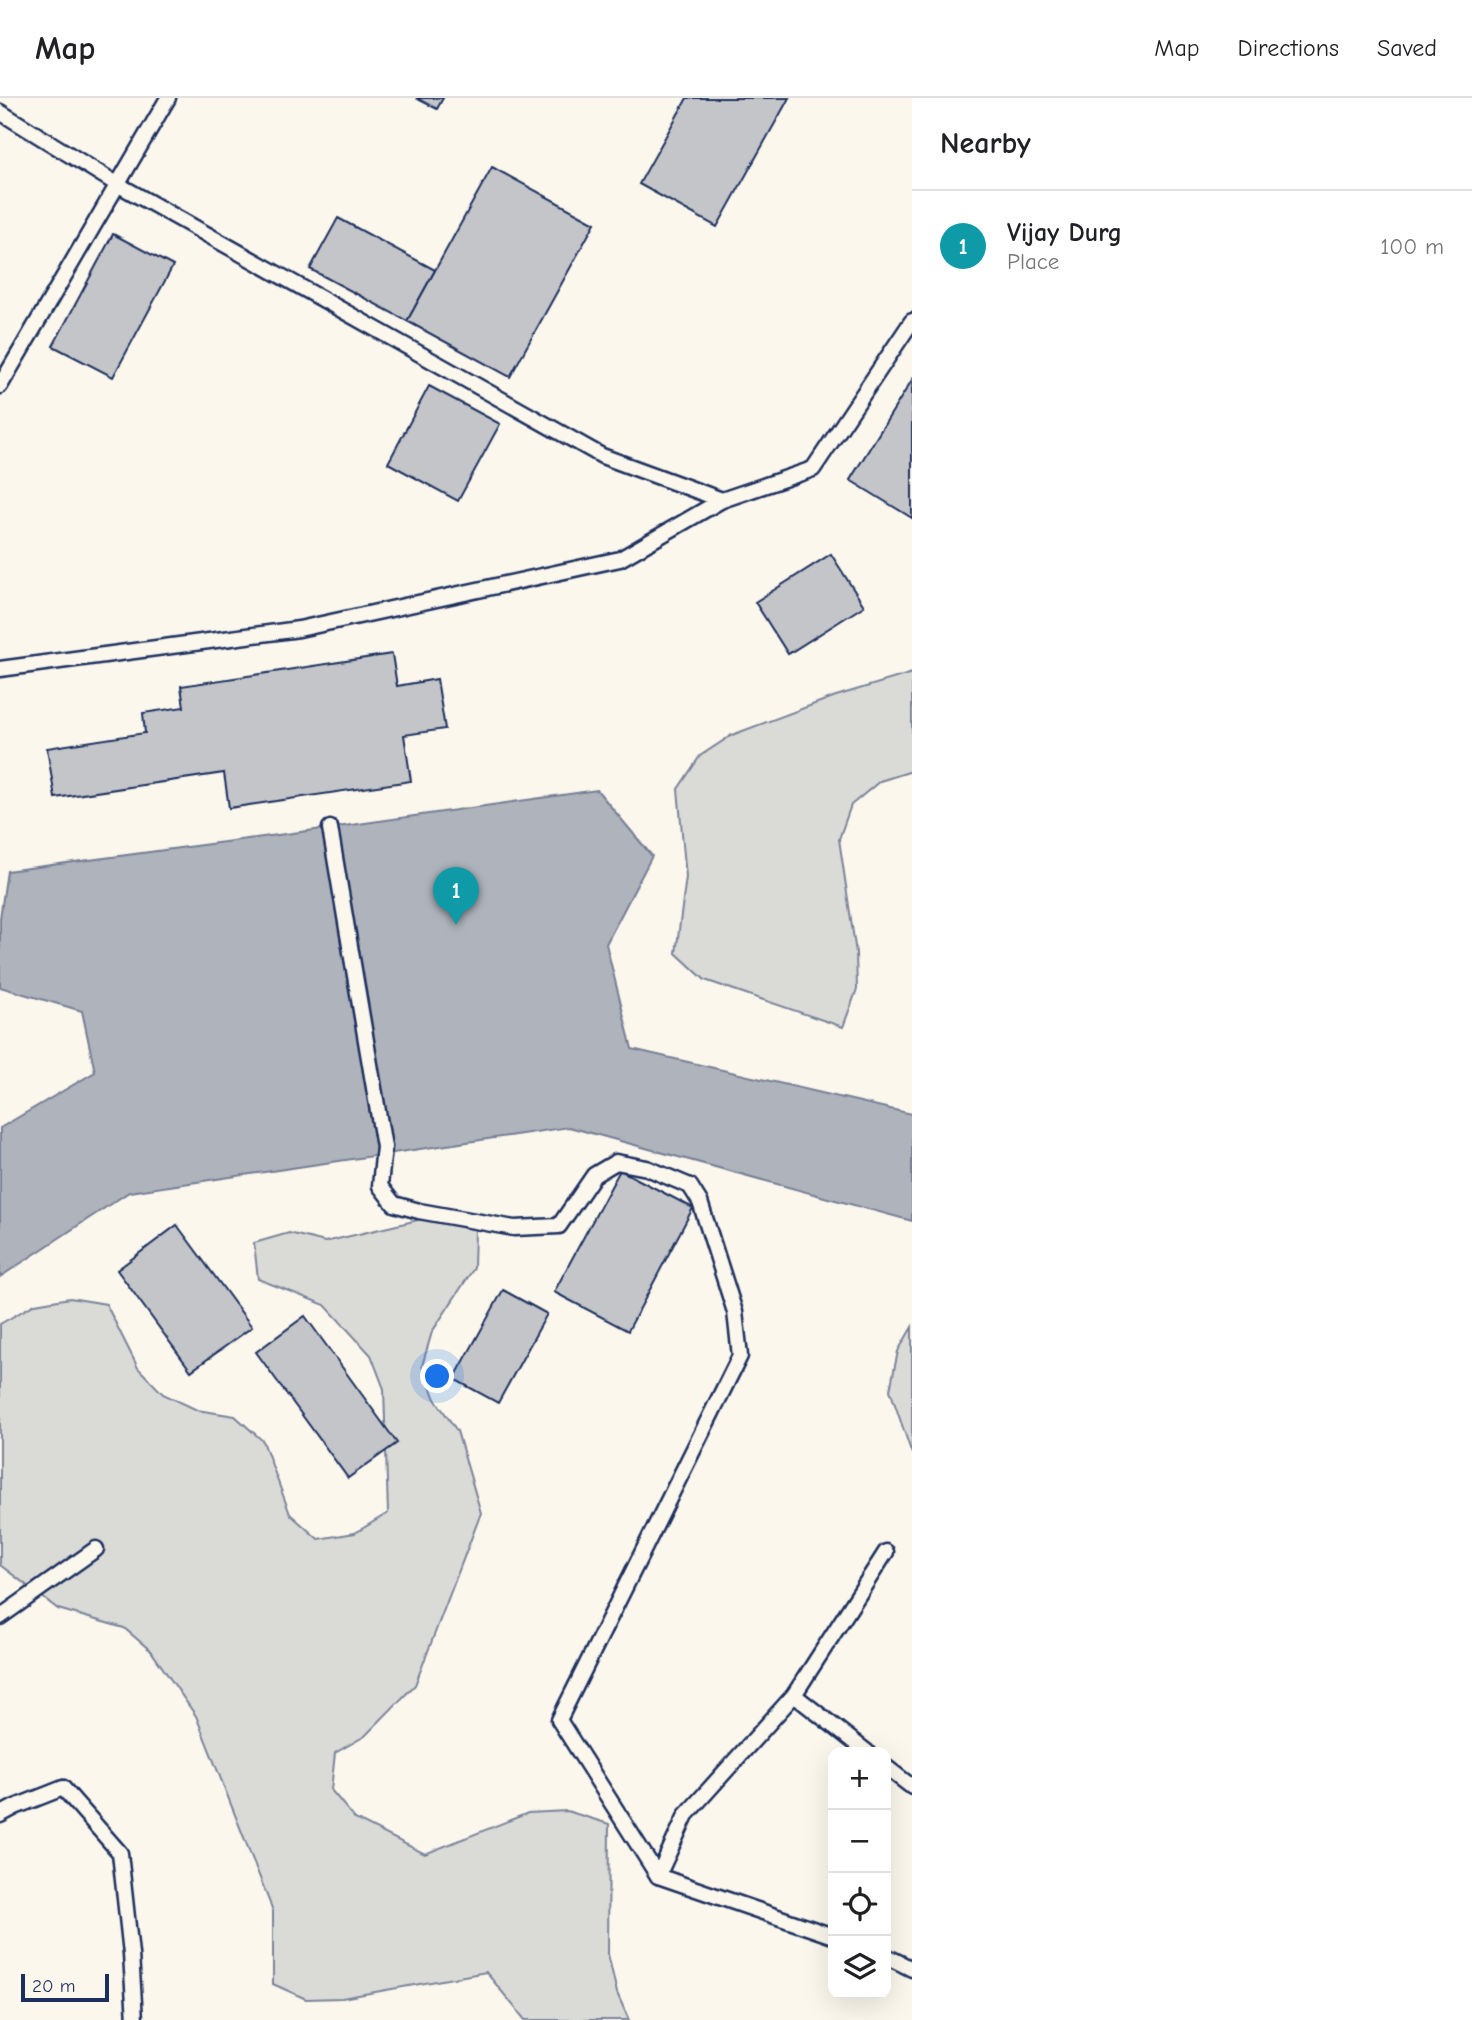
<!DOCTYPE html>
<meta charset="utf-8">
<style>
:root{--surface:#fff;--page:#f2f2f2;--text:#202124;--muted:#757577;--line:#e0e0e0;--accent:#c8321e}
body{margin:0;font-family:"Comic Neue",sans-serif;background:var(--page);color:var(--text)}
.controls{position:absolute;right:21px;bottom:21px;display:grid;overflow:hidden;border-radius:14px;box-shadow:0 7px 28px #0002}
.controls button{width:63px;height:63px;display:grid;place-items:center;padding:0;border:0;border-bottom:2px solid var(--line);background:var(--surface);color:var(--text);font:35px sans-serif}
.scale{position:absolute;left:21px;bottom:18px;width:88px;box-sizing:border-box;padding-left:7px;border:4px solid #1b2f5e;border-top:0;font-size:19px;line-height:24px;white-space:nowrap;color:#1b2f5e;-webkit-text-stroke:5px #fbf7ec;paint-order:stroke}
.you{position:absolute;left:438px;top:1279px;width:24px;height:24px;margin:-18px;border:5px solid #fff;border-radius:50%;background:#1a73e8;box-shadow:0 0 0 10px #1a73e833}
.badge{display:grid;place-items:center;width:46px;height:46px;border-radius:50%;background:var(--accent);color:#fff;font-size:23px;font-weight:700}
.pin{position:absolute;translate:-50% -58px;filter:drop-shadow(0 2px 4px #0008)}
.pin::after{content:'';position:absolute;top:37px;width:24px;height:21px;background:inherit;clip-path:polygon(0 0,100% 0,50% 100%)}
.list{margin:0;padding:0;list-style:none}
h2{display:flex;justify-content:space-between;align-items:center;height:91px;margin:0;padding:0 28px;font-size:30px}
h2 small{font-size:23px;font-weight:400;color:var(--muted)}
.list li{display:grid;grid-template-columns:46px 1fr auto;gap:21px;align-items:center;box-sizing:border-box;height:112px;padding:0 28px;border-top:2px solid var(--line)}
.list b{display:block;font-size:26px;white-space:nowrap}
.list p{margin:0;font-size:23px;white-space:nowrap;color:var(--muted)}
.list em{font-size:23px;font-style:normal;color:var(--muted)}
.icon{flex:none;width:38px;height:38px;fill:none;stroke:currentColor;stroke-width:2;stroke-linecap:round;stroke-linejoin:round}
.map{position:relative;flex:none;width:912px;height:1922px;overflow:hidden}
header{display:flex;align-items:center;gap:42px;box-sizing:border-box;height:98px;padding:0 35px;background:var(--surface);border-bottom:2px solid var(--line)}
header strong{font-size:33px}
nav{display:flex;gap:38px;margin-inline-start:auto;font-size:24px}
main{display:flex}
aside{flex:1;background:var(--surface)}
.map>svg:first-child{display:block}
</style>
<header>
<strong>Map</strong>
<nav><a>Map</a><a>Directions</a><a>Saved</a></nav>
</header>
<main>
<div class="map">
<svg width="912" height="1922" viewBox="0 0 912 1922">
<rect width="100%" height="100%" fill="#fbf7ec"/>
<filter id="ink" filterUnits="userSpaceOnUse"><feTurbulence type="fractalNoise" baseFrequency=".0143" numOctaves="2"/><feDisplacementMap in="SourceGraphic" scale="14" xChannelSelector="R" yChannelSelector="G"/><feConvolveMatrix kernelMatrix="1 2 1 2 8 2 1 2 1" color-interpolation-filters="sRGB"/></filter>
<g filter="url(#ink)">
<g fill="#dadad7" stroke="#7a849a" stroke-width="2">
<polygon points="912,575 912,673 880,683 851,707 839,741 856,855 857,891 843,929 705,882 676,855 686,779 678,691 700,658 732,637 836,598"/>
<polygon points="439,1117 475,1131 474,1170 432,1234 422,1268 435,1301 457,1333 481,1415 415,1587 365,1638 335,1655 331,1692 355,1721 425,1756 528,1715 567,1713 609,1726 608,1856 617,1895 629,1922 525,1922 486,1874 342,1900 306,1901 273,1886 273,1813 196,1618 151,1553 124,1530 58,1511 0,1467 0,1226 35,1206 70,1200 106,1206 138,1270 163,1296 197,1312 235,1318 263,1343 290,1416 318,1441 355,1435 388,1415 384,1291 371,1257 325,1207 258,1181 254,1145 289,1135 325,1144"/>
<polygon points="912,1229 912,1356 890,1292 898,1253"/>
</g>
<polygon fill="#afb3bb" stroke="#747e96" stroke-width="2" points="597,692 652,758 606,846 632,951 912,1016 912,1123 569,1029 129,1094 0,1179 0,1030 95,974 82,913 0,889 0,820 7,773 330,730"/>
<g fill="#c3c5c9" stroke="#1b2f5e" stroke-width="2">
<polygon points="416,0 443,0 437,11"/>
<polygon points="687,0 789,0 717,129 639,86"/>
<polygon points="492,69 595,125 510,279 407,223"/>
<polygon points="338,120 435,172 407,223 310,171"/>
<polygon points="113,136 173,168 113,279 53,248"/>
<polygon points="912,282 912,420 850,382"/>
<polygon points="429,288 500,326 458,403 388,365"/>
<polygon points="831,456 864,508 788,556 755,504"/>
<polygon points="392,556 397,588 437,581 445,631 404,637 411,683 229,710 224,675 55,700 47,650 145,635 143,615 184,609 181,588"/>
<polygon points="620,1072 693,1110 628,1233 554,1194"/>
<polygon points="177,1127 252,1229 191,1273 117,1172"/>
<polygon points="503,1192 547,1216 498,1305 454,1281"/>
<polygon points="305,1218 397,1345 348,1380 256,1254"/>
</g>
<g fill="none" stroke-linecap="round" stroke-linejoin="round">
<g stroke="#1b2f5e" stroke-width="19">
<g id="service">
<polyline points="0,14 117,86 602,358 722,402"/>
<polyline points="0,288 168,0"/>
<polyline points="0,571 299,531 620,461 722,402 813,371 912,223"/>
<polyline points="330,730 384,1049 380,1088 394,1106 419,1113 514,1130 559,1128 594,1077 616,1064 647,1070 690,1088 700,1104 735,1214 740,1258 559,1622 658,1778 833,1838"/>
<polyline points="0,1519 96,1451"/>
<polyline points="794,1597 867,1654"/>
<polyline points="886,1669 912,1689"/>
<polyline points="0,1717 15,1709 63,1690 120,1755 131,1856 135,1922"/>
<polyline points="658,1778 686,1717 794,1597 886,1454"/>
<polyline points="886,1858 912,1871"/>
</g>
</g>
<use href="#service" stroke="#fbf7ec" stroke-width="14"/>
</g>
</g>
</svg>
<div class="controls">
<button>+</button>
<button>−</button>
<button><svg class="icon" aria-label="locate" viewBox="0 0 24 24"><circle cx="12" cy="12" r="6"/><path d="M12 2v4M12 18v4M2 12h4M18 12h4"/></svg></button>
<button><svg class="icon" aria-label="layers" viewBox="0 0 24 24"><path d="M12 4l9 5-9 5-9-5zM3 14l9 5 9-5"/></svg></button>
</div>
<div class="scale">20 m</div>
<div class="you"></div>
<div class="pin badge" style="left:456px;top:827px;background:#0f9aa8">1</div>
</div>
<aside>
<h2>Nearby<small></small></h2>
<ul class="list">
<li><span class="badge" style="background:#0f9aa8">1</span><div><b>Vijay Durg</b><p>Place</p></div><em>100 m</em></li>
</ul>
</aside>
</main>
